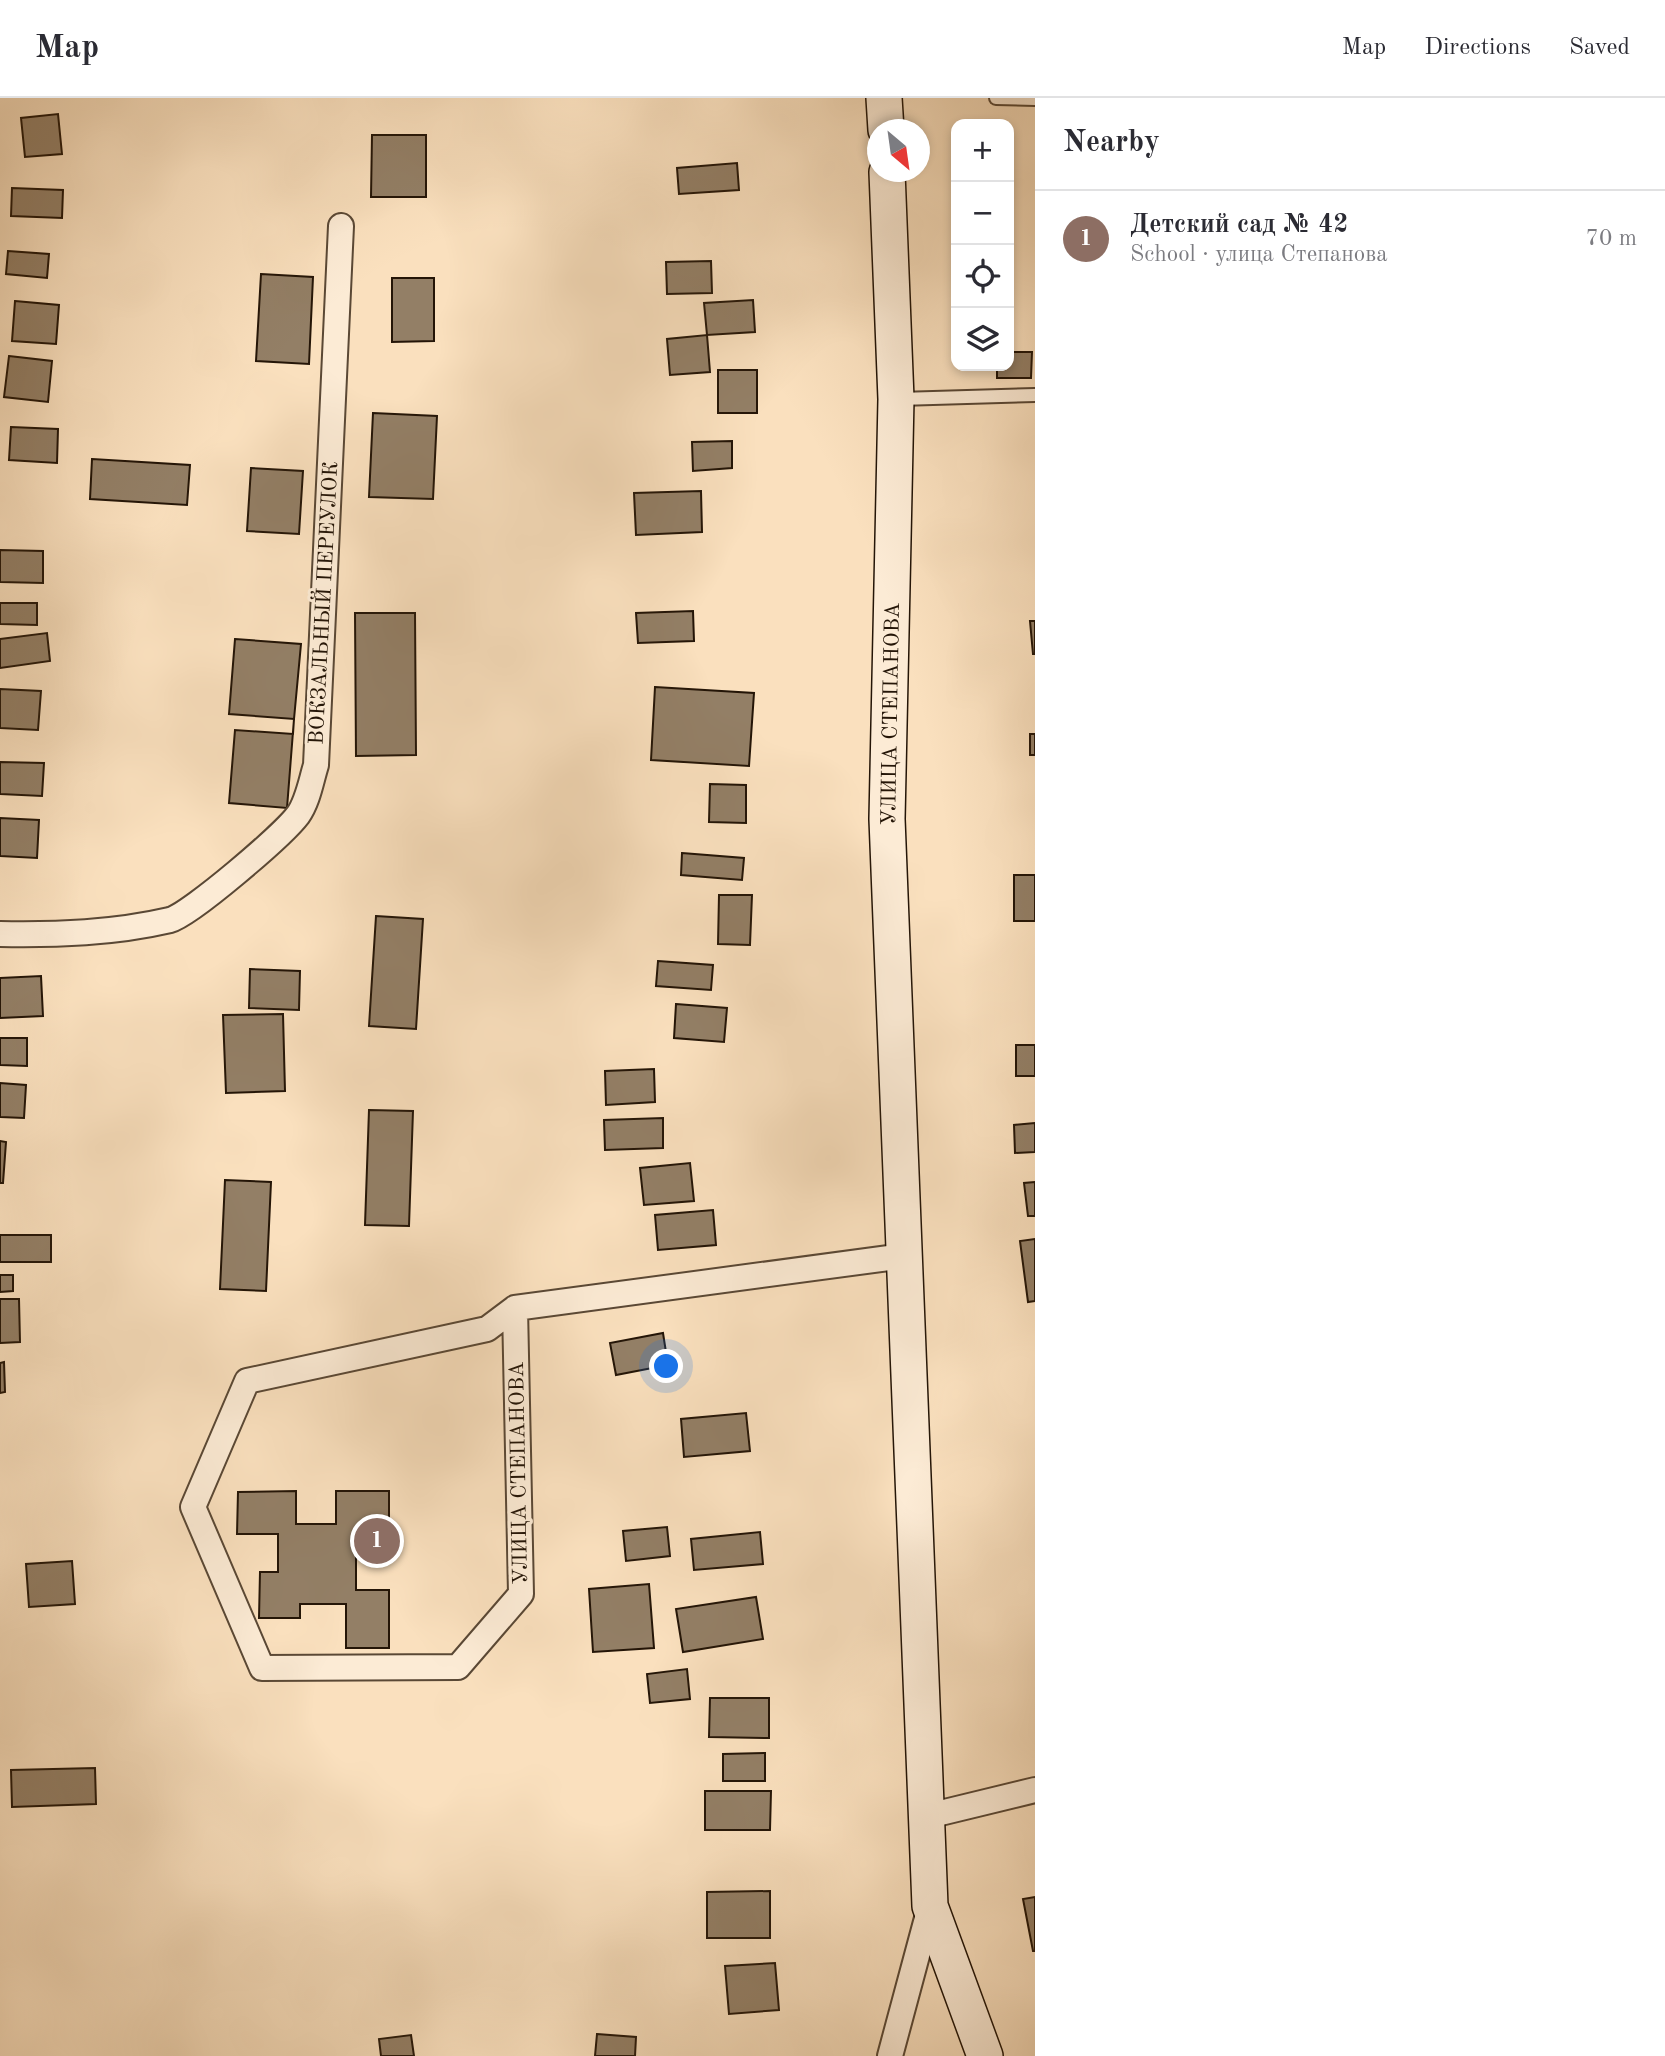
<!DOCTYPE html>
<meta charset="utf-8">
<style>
:root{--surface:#fff;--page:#f2f2f3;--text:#2b2b33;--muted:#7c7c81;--line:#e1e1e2;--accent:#7c3aed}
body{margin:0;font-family:"Old Standard TT",serif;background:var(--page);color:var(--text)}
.controls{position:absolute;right:21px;top:21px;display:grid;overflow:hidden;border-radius:14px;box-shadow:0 4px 10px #0003}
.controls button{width:63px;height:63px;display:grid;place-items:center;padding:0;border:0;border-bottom:2px solid var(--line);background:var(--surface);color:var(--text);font:35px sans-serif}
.compass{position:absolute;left:867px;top:21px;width:63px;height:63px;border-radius:50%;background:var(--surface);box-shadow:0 4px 10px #0003;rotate:151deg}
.you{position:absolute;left:667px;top:1269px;width:24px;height:24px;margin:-18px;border:5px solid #fff;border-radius:50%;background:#1a73e8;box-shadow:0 0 0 10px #1a73e833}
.badge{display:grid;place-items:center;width:46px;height:46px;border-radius:50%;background:var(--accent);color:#fff;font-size:23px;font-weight:700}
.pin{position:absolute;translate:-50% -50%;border:4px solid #fff;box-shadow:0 2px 7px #0006}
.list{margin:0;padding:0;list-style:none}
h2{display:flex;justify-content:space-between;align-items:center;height:91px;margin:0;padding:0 28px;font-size:30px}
h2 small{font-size:23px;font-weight:400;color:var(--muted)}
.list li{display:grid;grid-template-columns:46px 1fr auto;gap:21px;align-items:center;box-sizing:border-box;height:98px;padding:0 28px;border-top:2px solid var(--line)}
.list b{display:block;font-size:26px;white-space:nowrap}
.list p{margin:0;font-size:23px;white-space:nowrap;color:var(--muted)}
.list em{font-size:23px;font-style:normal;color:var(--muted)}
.icon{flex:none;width:38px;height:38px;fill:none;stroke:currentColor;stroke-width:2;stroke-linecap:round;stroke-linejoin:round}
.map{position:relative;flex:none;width:1035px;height:1958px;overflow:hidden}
header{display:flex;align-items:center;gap:42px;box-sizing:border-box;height:98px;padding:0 35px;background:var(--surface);border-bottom:2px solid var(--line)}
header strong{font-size:33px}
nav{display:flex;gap:38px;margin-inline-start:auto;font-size:24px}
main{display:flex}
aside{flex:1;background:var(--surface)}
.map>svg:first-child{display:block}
</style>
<header>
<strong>Map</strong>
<nav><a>Map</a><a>Directions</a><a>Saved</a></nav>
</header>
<main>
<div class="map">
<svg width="1035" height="1958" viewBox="0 0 1035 1958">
<rect width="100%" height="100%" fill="#fae0be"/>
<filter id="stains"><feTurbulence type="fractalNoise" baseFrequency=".00286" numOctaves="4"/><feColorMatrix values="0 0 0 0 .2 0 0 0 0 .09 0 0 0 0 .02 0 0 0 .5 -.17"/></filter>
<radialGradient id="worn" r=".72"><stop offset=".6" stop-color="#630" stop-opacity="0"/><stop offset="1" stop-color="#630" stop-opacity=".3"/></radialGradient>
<g fill="#937f66" stroke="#241507" stroke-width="2">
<polygon points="58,16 62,56 25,59 21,20"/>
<polygon points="372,37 426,37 426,99 371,99"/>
<polygon points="737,65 739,92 679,96 677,70"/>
<polygon points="12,90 63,92 62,120 11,118"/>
<polygon points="8,153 49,156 47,180 6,176"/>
<polygon points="711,163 712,195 667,196 666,164"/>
<polygon points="261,176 313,179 309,266 256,263"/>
<polygon points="392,180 434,180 434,243 392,244"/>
<polygon points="753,202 755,234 707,237 704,205"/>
<polygon points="15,203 59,207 56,246 12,243"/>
<polygon points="707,237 710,274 670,277 667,241"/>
<polygon points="1009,254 1032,254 1031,280 997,280 997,268 1009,268"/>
<polygon points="9,258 52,263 48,304 4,299"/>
<rect x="718" y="272" width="39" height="43"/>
<polygon points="373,315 437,318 433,401 369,399"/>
<polygon points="11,329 58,331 57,365 9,362"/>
<polygon points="732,343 732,370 693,373 692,344"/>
<polygon points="92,361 190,367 187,407 90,401"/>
<polygon points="251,370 303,373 299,436 247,433"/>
<polygon points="701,393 702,434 636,437 634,395"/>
<polygon points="0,452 43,453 43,485 0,484"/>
<polygon points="0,505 37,505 37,527 0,526"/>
<polygon points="693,513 694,543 638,545 636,515"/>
<polygon points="355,515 415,515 416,657 356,658"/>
<polygon points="1030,523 1035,523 1035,556 1033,556"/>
<polygon points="47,535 50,563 0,570 0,541"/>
<polygon points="235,541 301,546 294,621 229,616"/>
<polygon points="655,589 754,595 749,668 651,662"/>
<polygon points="0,591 41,593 38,632 0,630"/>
<polygon points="294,621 287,710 229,705 235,632 293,636"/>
<rect x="1030" y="636" width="5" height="21"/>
<polygon points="0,664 44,665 42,698 0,696"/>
<polygon points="710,686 746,687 746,725 709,724"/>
<polygon points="0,720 39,722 37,760 0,758"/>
<polygon points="682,755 744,760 742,782 681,777"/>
<rect x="1014" y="777" width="21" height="46"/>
<polygon points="719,797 752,797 750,847 718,846"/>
<polygon points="376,818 423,821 416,931 369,928"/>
<polygon points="658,863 713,867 711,892 656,888"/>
<polygon points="250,871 300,873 299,912 249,910"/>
<polygon points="41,878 43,918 0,920 0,880"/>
<polygon points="676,906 727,910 724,944 674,940"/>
<polygon points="283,916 285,993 226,995 223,917"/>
<polygon points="0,940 27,940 27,968 0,967"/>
<rect x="1016" y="947" width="19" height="31"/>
<polygon points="654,971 655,1004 606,1007 605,973"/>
<polygon points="0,985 26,987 24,1020 0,1019"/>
<polygon points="369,1012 413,1013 409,1128 365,1127"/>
<polygon points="663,1020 663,1050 605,1052 604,1022"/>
<polygon points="1035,1025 1035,1054 1015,1055 1014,1027"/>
<polygon points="0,1043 6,1044 3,1085 0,1085"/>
<polygon points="690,1065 694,1103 644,1107 640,1070"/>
<polygon points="225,1082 271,1084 266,1193 220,1191"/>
<polygon points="1035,1084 1035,1118 1028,1118 1024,1085"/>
<polygon points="713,1112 716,1147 658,1152 655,1117"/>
<rect x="0" y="1137" width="51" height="27"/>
<polygon points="1035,1141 1035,1203 1028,1204 1020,1143"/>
<polygon points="0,1177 13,1177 13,1193 0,1194"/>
<polygon points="0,1201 19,1201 20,1244 0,1245"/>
<polygon points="663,1235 668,1267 616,1277 610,1245"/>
<polygon points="4,1264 5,1294 0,1295 0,1265"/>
<polygon points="746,1315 750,1353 684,1359 681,1321"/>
<polygon points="296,1393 296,1426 336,1426 336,1393 389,1393 389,1452 356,1452 356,1492 389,1492 389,1550 346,1550 346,1506 300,1506 300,1520 259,1520 260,1474 278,1474 278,1436 237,1436 238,1394"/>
<polygon points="667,1429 670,1458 626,1463 623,1433"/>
<polygon points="760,1434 763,1466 694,1472 691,1441"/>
<polygon points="72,1463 75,1506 29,1509 26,1466"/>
<polygon points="649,1486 654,1550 593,1554 589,1491"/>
<polygon points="756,1499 763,1541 683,1554 676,1511"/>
<polygon points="687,1571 690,1601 650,1605 647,1576"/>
<polygon points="710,1600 769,1600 769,1640 709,1639"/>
<polygon points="765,1655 765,1683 723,1683 723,1656"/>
<polygon points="95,1670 96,1706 12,1709 11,1672"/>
<polygon points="705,1693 771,1693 770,1732 705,1732"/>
<polygon points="770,1793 770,1840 707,1840 707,1794"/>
<polygon points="1035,1799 1035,1853 1033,1853 1023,1801"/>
<polygon points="775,1865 779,1912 729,1916 725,1868"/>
<polygon points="597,1936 636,1939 635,1958 595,1958"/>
<polygon points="411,1937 414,1958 381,1958 379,1941"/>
</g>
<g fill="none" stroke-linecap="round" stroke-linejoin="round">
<g stroke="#5a4835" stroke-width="16">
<g id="lane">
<polyline points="996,0 1035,1"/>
<polyline points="899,301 1035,297"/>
</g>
</g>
<g stroke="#5a4835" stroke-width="28">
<g id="street">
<path d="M 0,836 C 57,837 114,835 170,822 C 191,816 283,737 298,717 C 308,703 311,683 316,667 L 341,128"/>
<polyline points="515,1210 521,1496 458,1569 262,1570 193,1409 247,1283 487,1231 515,1210 904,1158"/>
<polyline points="928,1718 1035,1692"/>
<polyline points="890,1958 930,1809"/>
</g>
</g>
<g stroke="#241507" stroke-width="38">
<g id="secondary">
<polyline points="884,0 886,32"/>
<polyline points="887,74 896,301 887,721 930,1808 985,1958"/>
</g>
</g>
<use href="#lane" stroke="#fcebd5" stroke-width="12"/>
<use href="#street" stroke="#fcebd5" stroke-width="24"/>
<use href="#secondary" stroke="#fcebd5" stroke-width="35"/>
</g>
<g text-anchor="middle" stroke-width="6" stroke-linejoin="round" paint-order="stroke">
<g font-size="21" fill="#241507" stroke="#fcebd5">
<text transform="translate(323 505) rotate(-87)" y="7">ВОКЗАЛЬНЫЙ ПЕРЕУЛОК</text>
<text transform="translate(890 616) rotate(-89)" y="7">УЛИЦА СТЕПАНОВА</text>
<text transform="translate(518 1375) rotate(-91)" y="7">УЛИЦА СТЕПАНОВА</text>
</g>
</g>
<rect width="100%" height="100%" filter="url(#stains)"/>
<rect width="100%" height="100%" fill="url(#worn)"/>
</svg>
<div class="controls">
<button>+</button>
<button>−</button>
<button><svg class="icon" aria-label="locate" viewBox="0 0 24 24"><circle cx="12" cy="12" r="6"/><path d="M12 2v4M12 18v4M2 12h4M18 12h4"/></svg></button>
<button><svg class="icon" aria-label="layers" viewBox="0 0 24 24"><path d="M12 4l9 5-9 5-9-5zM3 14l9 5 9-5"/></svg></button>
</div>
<svg class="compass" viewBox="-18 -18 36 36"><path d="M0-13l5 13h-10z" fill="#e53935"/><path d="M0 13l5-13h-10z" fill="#7c7c81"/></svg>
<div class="you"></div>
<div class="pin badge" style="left:377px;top:1443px;background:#8d6e63">1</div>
</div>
<aside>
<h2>Nearby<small></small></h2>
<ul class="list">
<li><span class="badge" style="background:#8d6e63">1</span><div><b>Детский сад № 42</b><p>School · улица Степанова</p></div><em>70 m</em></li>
</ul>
</aside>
</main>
